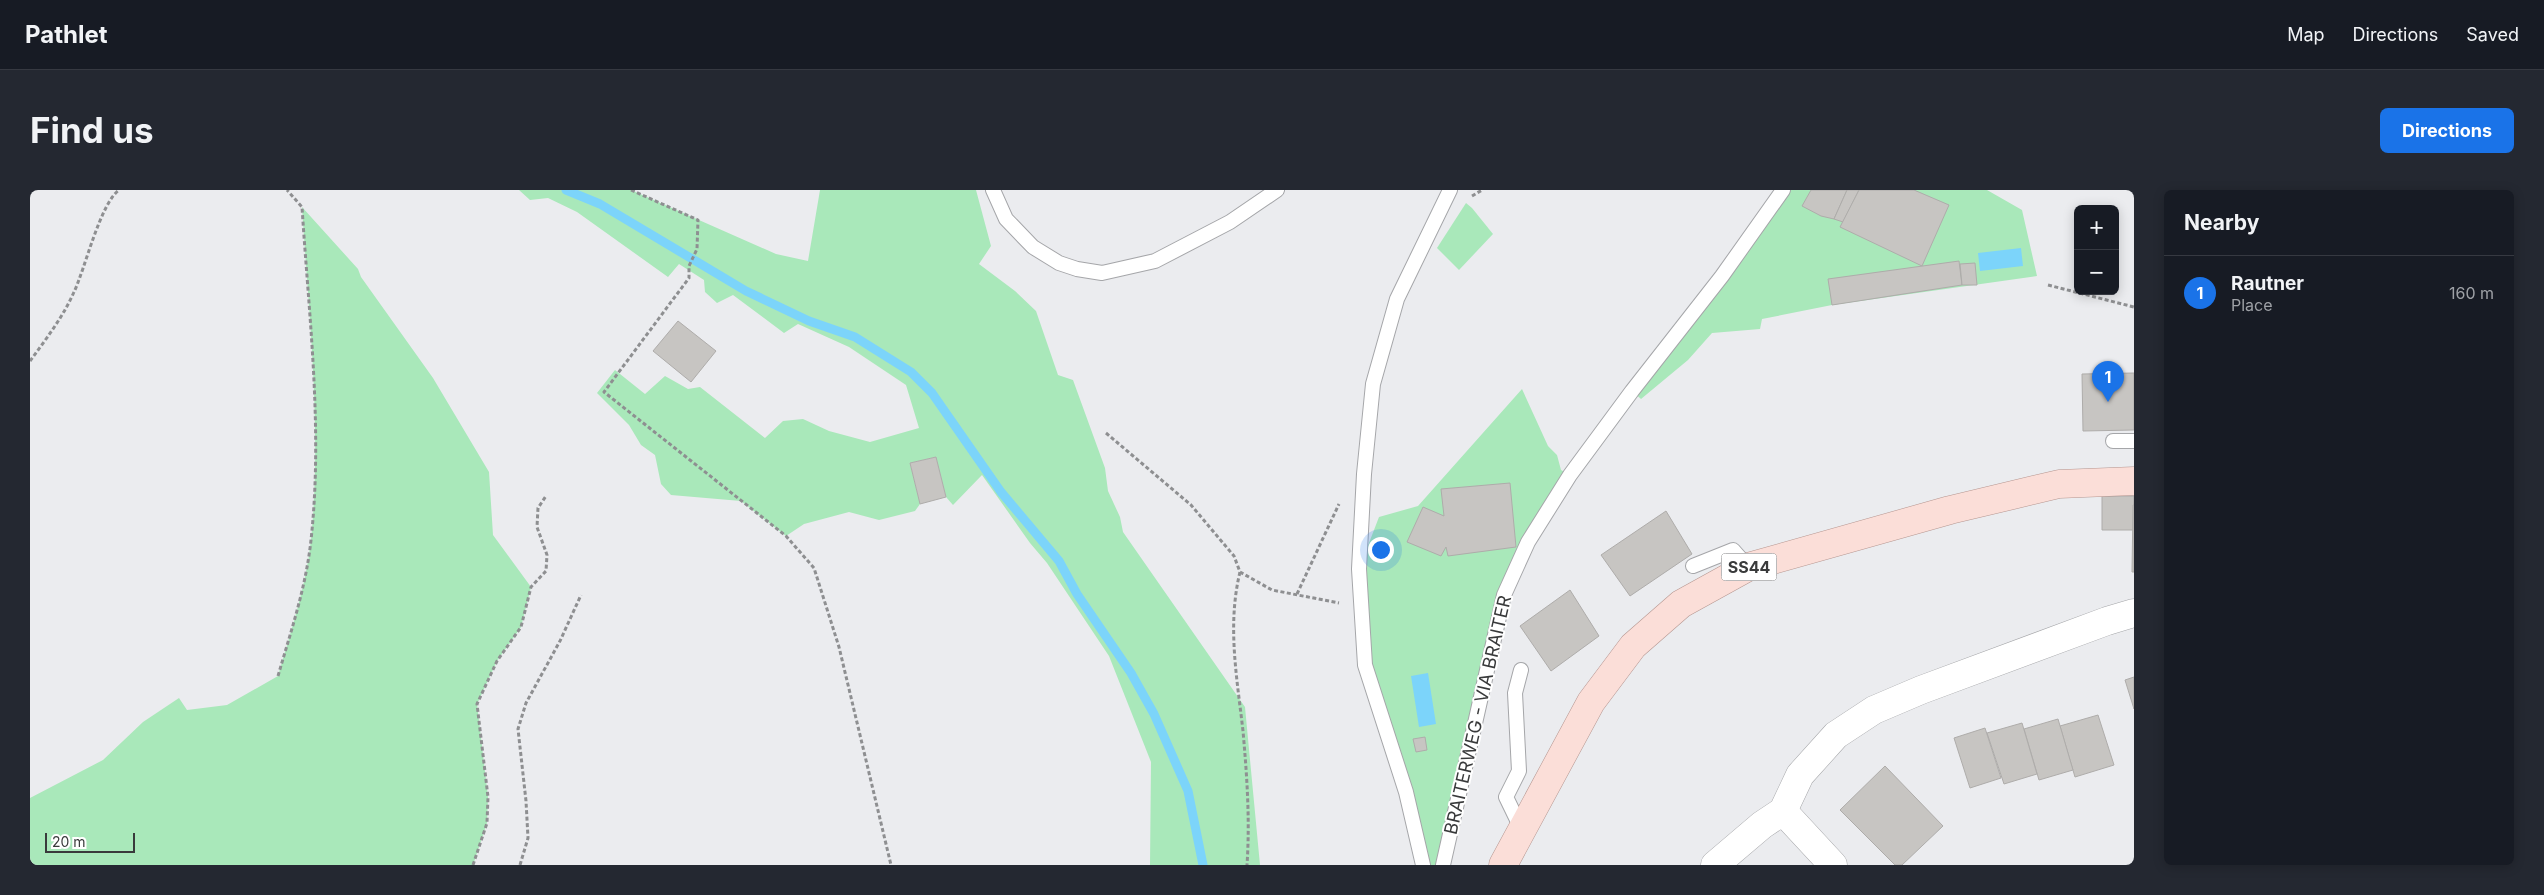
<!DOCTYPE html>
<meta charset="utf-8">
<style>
body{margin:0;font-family:Inter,sans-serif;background:#242831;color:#f1f3f6}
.controls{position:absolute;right:15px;top:15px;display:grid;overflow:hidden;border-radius:8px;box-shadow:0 2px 12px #0003}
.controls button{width:45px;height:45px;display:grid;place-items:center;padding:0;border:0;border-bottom:1px solid #363941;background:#171b24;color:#f1f3f6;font:25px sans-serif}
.scale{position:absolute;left:15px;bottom:12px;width:90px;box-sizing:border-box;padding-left:5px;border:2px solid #393a3b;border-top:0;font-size:14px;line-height:18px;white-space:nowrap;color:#393a3b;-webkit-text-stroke:4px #fff;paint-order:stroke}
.you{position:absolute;left:1350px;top:359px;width:18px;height:18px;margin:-12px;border:4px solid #fff;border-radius:50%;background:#1a73e8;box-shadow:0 0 0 8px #1a73e833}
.badge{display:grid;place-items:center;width:32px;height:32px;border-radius:50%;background:#1a73e8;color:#fff;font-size:16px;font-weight:700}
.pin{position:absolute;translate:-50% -41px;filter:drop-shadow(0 1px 2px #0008)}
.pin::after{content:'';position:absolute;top:26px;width:18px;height:15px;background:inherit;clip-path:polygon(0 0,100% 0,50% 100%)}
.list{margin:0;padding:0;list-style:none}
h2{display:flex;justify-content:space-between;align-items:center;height:65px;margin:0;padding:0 20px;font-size:21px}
h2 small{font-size:16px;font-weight:400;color:#9ea1a6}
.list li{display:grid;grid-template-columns:32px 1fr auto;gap:15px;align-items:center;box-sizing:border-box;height:75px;padding:0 20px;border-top:1px solid #363941}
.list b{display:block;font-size:19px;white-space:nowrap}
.list p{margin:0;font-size:16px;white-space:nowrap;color:#9ea1a6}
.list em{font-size:16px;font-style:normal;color:#9ea1a6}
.map{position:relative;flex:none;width:2104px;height:675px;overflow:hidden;border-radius:8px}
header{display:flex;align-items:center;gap:30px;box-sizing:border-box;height:70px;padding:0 25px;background:#171b24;border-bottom:1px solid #363941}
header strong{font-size:24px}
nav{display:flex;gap:28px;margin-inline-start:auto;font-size:18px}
.intro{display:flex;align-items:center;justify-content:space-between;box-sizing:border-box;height:120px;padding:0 30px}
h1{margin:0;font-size:35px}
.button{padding:12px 22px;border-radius:8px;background:#1a73e8;color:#fff;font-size:18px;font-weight:700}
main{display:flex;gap:30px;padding:0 30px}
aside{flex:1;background:#171b24;border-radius:8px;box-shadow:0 2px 12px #0003}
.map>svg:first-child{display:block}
</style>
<header>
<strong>Pathlet</strong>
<nav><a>Map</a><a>Directions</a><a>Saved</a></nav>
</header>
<div class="intro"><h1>Find us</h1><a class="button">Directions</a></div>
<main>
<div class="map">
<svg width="2104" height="675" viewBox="0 0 2104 675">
<rect width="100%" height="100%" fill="#ebecef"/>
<g fill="#a9e8ba">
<path d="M489,0H601L746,64L778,71L790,0H946L961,56L949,74L985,101L1006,121L1028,185L1043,190L1075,278L1078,301L1090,327L1093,342L1215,517L1230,675H1120L1121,572L1079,466L1017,373L1000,353L952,285L923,315L916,307L906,267L880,273L890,314L885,321L849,330L819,322L774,334L756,346L711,311L641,305L631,294L625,265L611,255L599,235L567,203L585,180L615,204L635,186L658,199L670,197L735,248L753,231L773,229L799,241L840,252L889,238L876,195L819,157L768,134L754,143L703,105L687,113L675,102L674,90L649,74L638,87L547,22L518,8L500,10Z"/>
<path d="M1753,0H1957L1992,20L2007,86L1802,115L1732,129L1730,139L1682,143L1658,170L1611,209L1602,201Z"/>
<path d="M1436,13L1442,18L1463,44L1429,80L1407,58Z"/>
<path d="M272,17L328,79L331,87L403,188L459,282L463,345L501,397L491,437L467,471L447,514L458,607L457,633L443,675H0V608L73,570L113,532L149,508L157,520L197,515L248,486C261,441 276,396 281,350C292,240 279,127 272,17Z"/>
<path d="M1492,199L1518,256L1527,265L1531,280L1540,285L1474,405L1413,675H1393L1335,475L1329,379L1349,327L1388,316Z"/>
</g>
<g fill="#7cd4fa">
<path d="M1991,58L1993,76L1950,81L1948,63Z"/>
<path d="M1398,483L1406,534L1389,537L1381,486Z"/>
</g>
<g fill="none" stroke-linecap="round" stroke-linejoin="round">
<path stroke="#7cd4fa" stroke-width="9" d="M536,0L570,14L716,101L779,131L825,147L881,182L902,203L971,302L1029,371L1047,404L1101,483L1124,524L1158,601L1173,675"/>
</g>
<g fill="#c7c5c2" stroke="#aeacaa">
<path d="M1781,0H1817L1804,29L1791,26L1772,16Z"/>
<path d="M1817,0H1829L1813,32L1804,29Z"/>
<path d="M1829,0H1884L1919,15L1892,76L1810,37Z"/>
<path d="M1929,71L1932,95L1802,115L1798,89Z"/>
<path d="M1945,73L1947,95H1932L1930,74Z"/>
<path d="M648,131L686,161L661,192L623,161Z"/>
<path d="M2104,183V240L2053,241L2052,184Z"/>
<path d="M906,267L916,307L890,314L880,273Z"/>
<path d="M1480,293L1486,357L1418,366L1416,357L1411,366L1377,352L1393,317L1414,326L1411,299Z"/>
<path d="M2072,306H2104L2103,340H2072Z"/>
<path d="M2103,315H2104V382H2102Z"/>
<path d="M1636,321L1662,364L1600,406L1571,365Z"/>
<path d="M1540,400L1569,446L1521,481L1490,436Z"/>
<path d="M2104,487V519L2095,490Z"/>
<path d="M2068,525L2084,575L2045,587L2030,536Z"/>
<path d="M2028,529L2043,580L2009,590L1994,539Z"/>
<path d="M1992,533L2007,584L1974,594L1957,543Z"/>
<path d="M1955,538L1971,588L1940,598L1924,548Z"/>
<path d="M1395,547L1397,560L1386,562L1383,549Z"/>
<path d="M1855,576L1913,636L1872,675H1865L1810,620Z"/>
</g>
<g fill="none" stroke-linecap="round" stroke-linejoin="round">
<g stroke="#a5a6a9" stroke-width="16">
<g id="service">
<path d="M963,0L976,29L1003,57L1029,73L1047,79L1072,83L1125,71L1200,32L1247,0"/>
<path d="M2083,251H2104"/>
<path d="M1663,376L1703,360L1718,377"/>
<path d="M1491,480L1485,503L1489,581L1476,607L1492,640"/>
<path d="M1393,675L1376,602L1335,475L1329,379L1334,284L1343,194L1367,109L1420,0"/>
<path d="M1413,675L1474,405L1498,352L1540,285L1602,201L1692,86L1753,0"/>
</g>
</g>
<g stroke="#a5a6a9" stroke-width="29">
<g id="minor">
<path d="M1753,621L1803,675"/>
<path d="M1685,675L1732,635L1753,621L1770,585L1806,545L1844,520L1891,500L2077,431L2104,423"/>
</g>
</g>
<g stroke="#b59690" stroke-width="29">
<path id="primary" d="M1473,675L1561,512L1603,456L1651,414L1718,377L1920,320L2029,294L2104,291"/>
</g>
<g stroke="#8e8f91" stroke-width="3" stroke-dasharray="4 2.5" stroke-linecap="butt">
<path d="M601,0L668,30L667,59L659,76V88L574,202L756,346L784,378L809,457L861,675"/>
<path d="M1442,6L1452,0"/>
<path d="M2018,95L2104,117"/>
<path d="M0,171C16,149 33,127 44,102C55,79 70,14 89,0"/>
<path d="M1076,243L1161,315L1204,366L1210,382L1242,400L1309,413"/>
<path d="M1210,382C1197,435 1207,488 1213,541C1217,586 1220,630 1217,675"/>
<path d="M1267,404L1309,314"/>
<path d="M248,486C261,441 276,397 281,350C293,240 279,127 272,17L257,0"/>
<path d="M443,675L457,633L458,607L447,514L467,471L491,437L501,397L516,381L517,365L507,337L508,318L516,306"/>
<path d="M490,675L498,648L496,611L488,539L496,513L530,451L551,405"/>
</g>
<use href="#service" stroke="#fff" stroke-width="14"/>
<use href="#minor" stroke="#fff" stroke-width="28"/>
<use href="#primary" stroke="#fbded8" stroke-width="28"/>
</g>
<g text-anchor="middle" stroke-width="4" stroke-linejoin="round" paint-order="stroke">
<rect fill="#fff" stroke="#747576" stroke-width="1" x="1691.5" y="363.5" width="55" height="27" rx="4"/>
<g font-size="16" font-weight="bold" fill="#393a3b">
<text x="1719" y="383">SS44</text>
</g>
<g font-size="18" fill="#393a3b" stroke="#fff">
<text transform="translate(1448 525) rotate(-77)" y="6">BRAITERWEG - VIA BRAITER</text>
</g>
</g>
</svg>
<div class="controls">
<button>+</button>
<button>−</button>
</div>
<div class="scale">20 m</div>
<div class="you"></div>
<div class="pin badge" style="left:2078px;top:212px">1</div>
</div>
<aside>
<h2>Nearby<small></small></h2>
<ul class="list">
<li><span class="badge">1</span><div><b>Rautner</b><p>Place</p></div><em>160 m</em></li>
</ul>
</aside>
</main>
